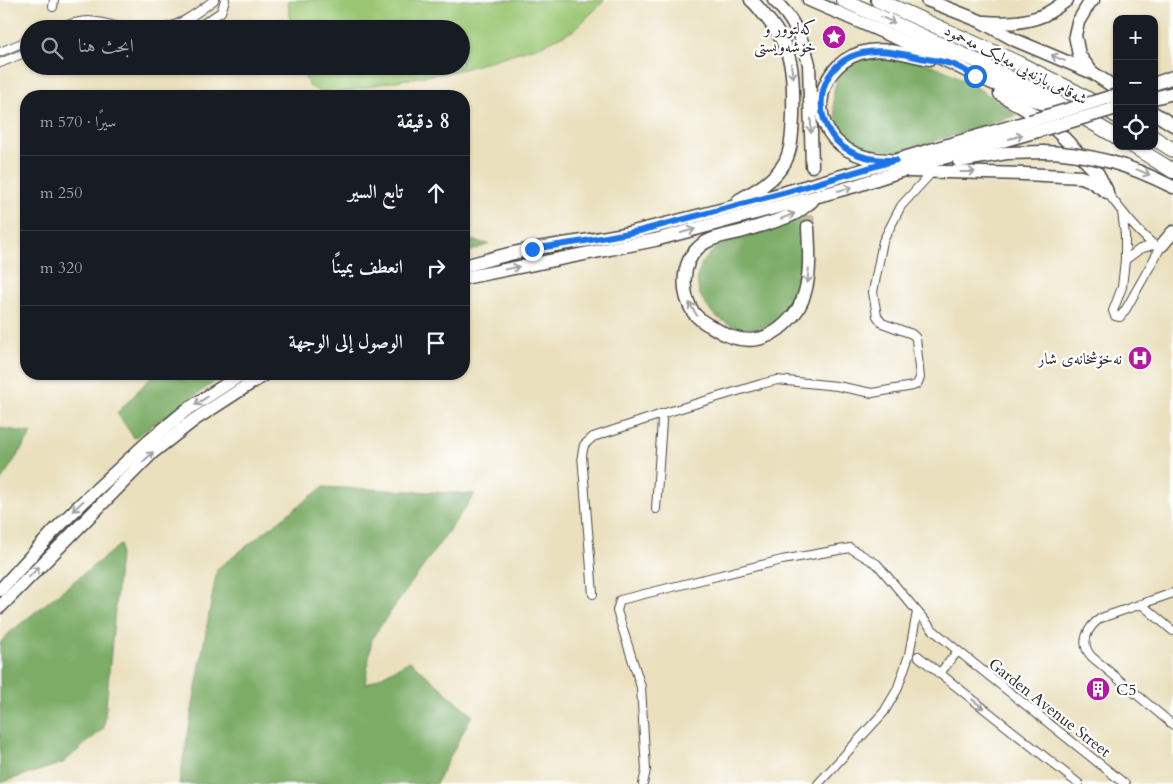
<!DOCTYPE html>
<html lang="ar">
<meta charset="utf-8">
<style>
body{margin:0;font-family:Cardo,Amiri,serif;background:#242831;color:#f1f3f6;direction:rtl}
.controls{position:absolute;right:15px;top:15px;display:grid;overflow:hidden;border-radius:10px;box-shadow:0 1px 4px #0004}
.controls button{width:45px;height:45px;display:grid;place-items:center;padding:0;border:0;border-bottom:1px solid #363941;background:#171b24;color:#f1f3f6;font:25px sans-serif}
.stop{position:absolute;width:15px;height:15px;margin:-11px;border:4px solid #1a73e8;border-radius:50%;background:#fff}
.stop.end{background:#1a73e8;border-color:#fff;box-shadow:0 1px 5px #0008}
.list{margin:0;padding:0;list-style:none}
h2{display:flex;justify-content:space-between;align-items:center;height:65px;margin:0;padding:0 20px;font-size:21px}
h2 small{font-size:16px;font-weight:400;color:#9ea1a6}
.list li{display:grid;grid-template-columns:32px 1fr auto;gap:15px;align-items:center;box-sizing:border-box;height:75px;padding:0 20px;border-top:1px solid #363941}
.list b{display:block;font-size:19px;white-space:nowrap}
.list em{font-size:16px;font-style:normal;color:#9ea1a6}
.icon{flex:none;width:28px;height:28px;fill:none;stroke:currentColor;stroke-width:2;stroke-linecap:round;stroke-linejoin:round}
.map{position:relative;flex:none;width:1173px;height:784px;overflow:hidden;direction:ltr}
.search{position:absolute;background:#171b24;box-shadow:0 1px 4px #0004;left:20px;top:20px;width:450px;height:55px;display:flex;align-items:center;gap:12px;box-sizing:border-box;padding:0 18px;border-radius:28px;color:#9ea1a6;font-size:19px}
.panel{position:absolute;background:#171b24;box-shadow:0 1px 4px #0004;left:20px;top:90px;width:450px;height:290px;border-radius:20px;direction:rtl}
.map>svg:first-child{display:block}
</style>
<div class="map">
<svg width="1173" height="784" viewBox="0 0 1173 784">
<rect width="100%" height="100%" fill="#fff"/>
<filter id="ink" filterUnits="userSpaceOnUse"><feTurbulence type="fractalNoise" baseFrequency=".02" numOctaves="2"/><feDisplacementMap in="SourceGraphic" scale="10" xChannelSelector="R" yChannelSelector="G"/><feConvolveMatrix kernelMatrix="1 2 1 2 8 2 1 2 1" color-interpolation-filters="sRGB"/></filter>
<filter id="wash" filterUnits="userSpaceOnUse"><feTurbulence type="fractalNoise" baseFrequency=".0096" numOctaves="4" result="noise"/><feDisplacementMap in="SourceGraphic" scale="20" xChannelSelector="R" yChannelSelector="G"/><feGaussianBlur stdDeviation="1.12" result="paint"/><feColorMatrix in="noise" values="0 0 0 0 0 0 0 0 0 0 0 0 0 0 0 0 0 1.4 0 .05"/><feComposite in="paint" operator="in"/></filter>
<g filter="url(#wash)">
<rect width="100%" height="100%" fill="#eae0be"/>
<path fill="#9bc774" stroke="#637950" d="M288,0H605L574,30L545,44L464,69L385,83L339,93L321,92L309,86L300,66H461V29H291Z"/>
<g fill="#7cac66" stroke="#546c48">
<path d="M882,56C896,58 911,59 925,63C958,73 989,95 1017,115C992,123 966,131 941,139C929,143 909,150 897,151C892,152 887,150 882,150C873,149 865,148 856,143C835,131 827,98 839,76C848,61 867,57 882,56Z"/>
<path d="M802,218V283L797,301L788,312L773,324L761,328H742L727,323L714,315L705,304L699,293L697,277L702,263L714,249L731,241Z"/>
<path d="M464,239L489,244L464,254Z"/>
<path d="M154,374H226L134,438L117,413Z"/>
<path d="M0,428L32,433L0,482Z"/>
<path d="M323,487L475,494L372,638L365,685L410,661L472,715L436,784H179L217,569Z"/>
<path d="M121,544L104,728L63,763L0,783V643L9,633Z"/>
</g>
</g>
<g filter="url(#ink)">
<g fill="none" stroke-linecap="round" stroke-linejoin="round">
<path stroke="#c4bca1" stroke-width="12" stroke-dasharray="12 6" stroke-linecap="butt" d="M808,227L812,166"/>
<g stroke="#484641" stroke-width="10">
<g id="minor">
<path d="M53,7L54,0"/>
<path d="M56,29C86,17 96,20 126,29"/>
<path d="M160,29C181,26 198,12 214,0"/>
<path d="M195,29L221,12L225,0"/>
<path d="M0,52L29,40"/>
<path d="M0,63L29,51"/>
<path d="M1107,192C1123,213 1138,233 1159,249"/>
<path d="M1122,212L1125,235V260L1122,287L1113,311L1115,316L1120,317L1126,309L1162,245"/>
<path d="M1125,260L1140,249L1153,245"/>
<path d="M656,509L662,421L661,414"/>
<path d="M1173,593L1101,618C1087,627 1079,644 1092,657L1173,725"/>
<path d="M593,594L582,455L584,445L593,437L668,412L761,384L777,380L837,386L872,393L913,386L917,384L920,378L916,338L912,334L882,323L877,316L873,292L883,241L901,206L932,172"/>
<path d="M1141,604L1173,631"/>
<path d="M918,656L1079,784"/>
<path d="M939,674L958,651"/>
<path d="M643,784L646,770L641,687L617,611L620,600L782,560L850,548L877,564L932,629L958,651L1125,784"/>
<path d="M818,784L884,712L897,690L909,655L917,612"/>
</g>
</g>
<g stroke="#484641" stroke-width="15">
<g id="primary">
<path d="M774,0C793,18 803,39 809,64L812,166"/>
<path d="M809,0C857,21 906,41 953,64C990,83 1025,99 1066,111"/>
<path d="M927,0L980,21L1015,40L1093,73L1117,89"/>
<path d="M985,22C1006,24 1025,23 1044,15C1052,11 1060,5 1067,0"/>
<path d="M1091,71L1079,55L1075,35L1078,22L1090,2L1093,0"/>
<path d="M1154,84L1173,77"/>
<path d="M1000,94L1048,123L1062,136L1098,174L1106,189"/>
<path d="M1154,98L1173,93"/>
<path d="M1154,113L1173,125"/>
<path d="M889,160C876,160 860,157 848,150C803,124 818,59 869,51C888,48 910,55 929,59"/>
<path d="M959,161L1007,153L1043,152"/>
<path d="M1111,162C1133,168 1153,177 1173,187"/>
<path d="M909,171L1025,174L1081,177L1089,180L1107,192"/>
<path d="M739,200C757,190 774,181 785,162C792,148 792,132 793,117C794,76 794,49 766,17C761,11 757,5 751,0"/>
<path d="M808,227C809,249 811,271 805,292C802,304 795,315 786,323C764,345 738,344 714,328C706,324 698,319 693,312C681,293 681,264 698,248C710,236 731,235 747,230C762,225 779,221 794,214C800,211 806,205 812,201"/>
<path d="M1162,245L1173,232"/>
<path d="M464,266C487,260 510,253 533,249C569,242 606,239 641,230C772,199 901,158 1030,121"/>
<path d="M464,278L655,240L855,186L922,164L1034,132"/>
<path d="M0,590L54,531L81,504L149,441L185,411L242,374"/>
<path d="M0,607L153,452L194,420L265,374"/>
</g>
</g>
<g stroke="#484641" stroke-width="16">
<g id="trunk">
<path d="M843,0L977,61L1015,81L1046,96L1117,137"/>
<path d="M878,0L1018,63L1076,92L1117,116"/>
<path d="M1154,138L1173,150"/>
<path d="M1133,146L1173,171"/>
</g>
</g>
<use href="#minor" stroke="#fff" stroke-width="8"/>
<use href="#primary" stroke="#fff" stroke-width="12"/>
<use href="#trunk" stroke="#fff" stroke-width="14"/>
<g stroke="#484641" stroke-width="15" stroke-linecap="butt">
<g id="primary-bridge">
<path d="M1030,121L1117,95"/>
<path d="M1034,132L1117,108"/>
<path d="M1043,152C1066,152 1088,156 1111,162"/>
</g>
</g>
<use href="#primary-bridge" stroke="#fff" stroke-width="12"/>
</g>
<defs><path id="oneway-shaft" d="M-6 0H5M1.5-3L5.5 0L1.5 3" fill="none" stroke-width="1.6" stroke-linecap="round" stroke-linejoin="round" transform="scale(1.25)"/></defs>
<g stroke="#a0a0a0">
<use href="#oneway-shaft" transform="translate(888 20) rotate(25)"/>
<use href="#oneway-shaft" transform="translate(1058 58) rotate(-157)"/>
<use href="#oneway-shaft" transform="translate(792 71) rotate(82)"/>
<use href="#oneway-shaft" transform="translate(811 126) rotate(89)"/>
<use href="#oneway-shaft" transform="translate(1016 137) rotate(-16)"/>
<use href="#oneway-shaft" transform="translate(968 172)"/>
<use href="#oneway-shaft" transform="translate(1143 172) rotate(23)"/>
<use href="#oneway-shaft" transform="translate(845 189) rotate(-15)"/>
<use href="#oneway-shaft" transform="translate(788 216) rotate(-22)"/>
<use href="#oneway-shaft" transform="translate(688 231) rotate(-15)"/>
<use href="#oneway-shaft" transform="translate(512 268) rotate(-11)"/>
<use href="#oneway-shaft" transform="translate(808 276) rotate(96)"/>
<use href="#oneway-shaft" transform="translate(693 309) rotate(-121)"/>
<use href="#oneway-shaft" transform="translate(201 401) rotate(146)"/>
<use href="#oneway-shaft" transform="translate(148 457) rotate(-44)"/>
<use href="#oneway-shaft" transform="translate(78 506) rotate(136)"/>
<use href="#oneway-shaft" transform="translate(34 572) rotate(-46)"/>
<use href="#oneway-shaft" transform="translate(978 704) rotate(38)"/>
</g>
</g>
<g fill="none" stroke-linecap="round" stroke-linejoin="round" filter="url(#ink)">
<path stroke="#1a73e8" stroke-width="6" d="M532,249L585,241L639,231L787,192L896,160C880,160 863,159 848,150C813,130 812,75 850,57C873,46 898,53 921,58C931,60 942,61 951,64C959,66 967,72 975,76"/>
</g>
<defs>
<g id="sight-disc" transform="scale(1.25)"><circle r="9.5" fill="#b5179e" stroke="#fff"/><path d="M0-6L1.8-2.2L6-1.7L2.9 1.2L3.7 5.4L0 3.3L-3.7 5.4L-2.9 1.2L-6-1.7L-1.8-2.2Z" fill="#fff"/></g>
<g id="hospital-disc" transform="scale(1.25)"><circle r="9.5" fill="#b5179e" stroke="#fff"/><path d="M-5-5h3v3.5h4V-5h3V5h-3V1.5h-4V5h-3Z" fill="#fff"/></g>
<g id="building-disc" transform="scale(1.25)"><circle r="9.5" fill="#b5179e" stroke="#fff"/><path d="M-4-6H4V6H1V3H-1V6H-4ZM-2.5-4.3h1.7v1.8h-1.7ZM.8-4.3h1.7v1.8H.8ZM-2.5-1h1.7V.8h-1.7ZM.8-1h1.7V.8H.8Z" fill="#fff"/></g>
</defs>
<g fill-rule="evenodd">
<use href="#sight-disc" x="834" y="37"/>
<use href="#hospital-disc" x="1140" y="358"/>
<use href="#building-disc" x="1098" y="689"/>
</g>
<g text-anchor="middle" stroke-width="4.5" stroke-linejoin="round" paint-order="stroke">
<g font-size="16" fill="#2b2b2b" stroke="#fff" text-anchor="end">
<text x="816" y="34">کەلتوور و<tspan x="816" dy="18">خۆشەویستی</tspan></text>
<text x="1122" y="364">نەخۆشخانەی شار</text>
<text x="1116" y="695" text-anchor="start">C5</text>
</g>
<g font-size="16" fill="#2b2b2b" stroke="#fff">
<text transform="translate(1016 64) rotate(27)" y="6">شەقامی بازنەیی مەلیک مەحمود</text>
<text transform="translate(1050 707) rotate(38)" y="6">Garden Avenue Street</text>
</g>
</g>
</svg>
<div class="controls">
<button>+</button>
<button>−</button>
<button><svg class="icon" aria-label="locate" viewBox="0 0 24 24"><circle cx="12" cy="12" r="6"/><path d="M12 2v4M12 18v4M2 12h4M18 12h4"/></svg></button>
</div>
<div class="stop" style="left:975px;top:76px"></div>
<div class="stop end" style="left:532px;top:249px"></div>
<div class="search"><svg class="icon" aria-label="search" viewBox="0 0 24 24"><circle cx="10" cy="10" r="6"/><path d="M15 15l6 6"/></svg>ابحث هنا</div>
<section class="panel">
<h2>8 دقيقة<small>سيرًا · 570 m</small></h2>
<ul class="list">
<li><svg class="icon" aria-label="ahead" viewBox="0 0 24 24"><path d="M12 20V5M6 11l6-6 6 6"/></svg><div><b>تابع السير</b></div><em>250 m</em></li>
<li><svg class="icon" aria-label="right" viewBox="0 0 24 24"><path d="M7 20v-9h11M14 6l5 5-5 5"/></svg><div><b>انعطف يمينًا</b></div><em>320 m</em></li>
<li><svg class="icon" aria-label="arrive" viewBox="0 0 24 24"><path d="M6 21V4h12l-3 4 3 4H6"/></svg><div><b>الوصول إلى الوجهة</b></div></li>
</ul>
</section>
</div>
